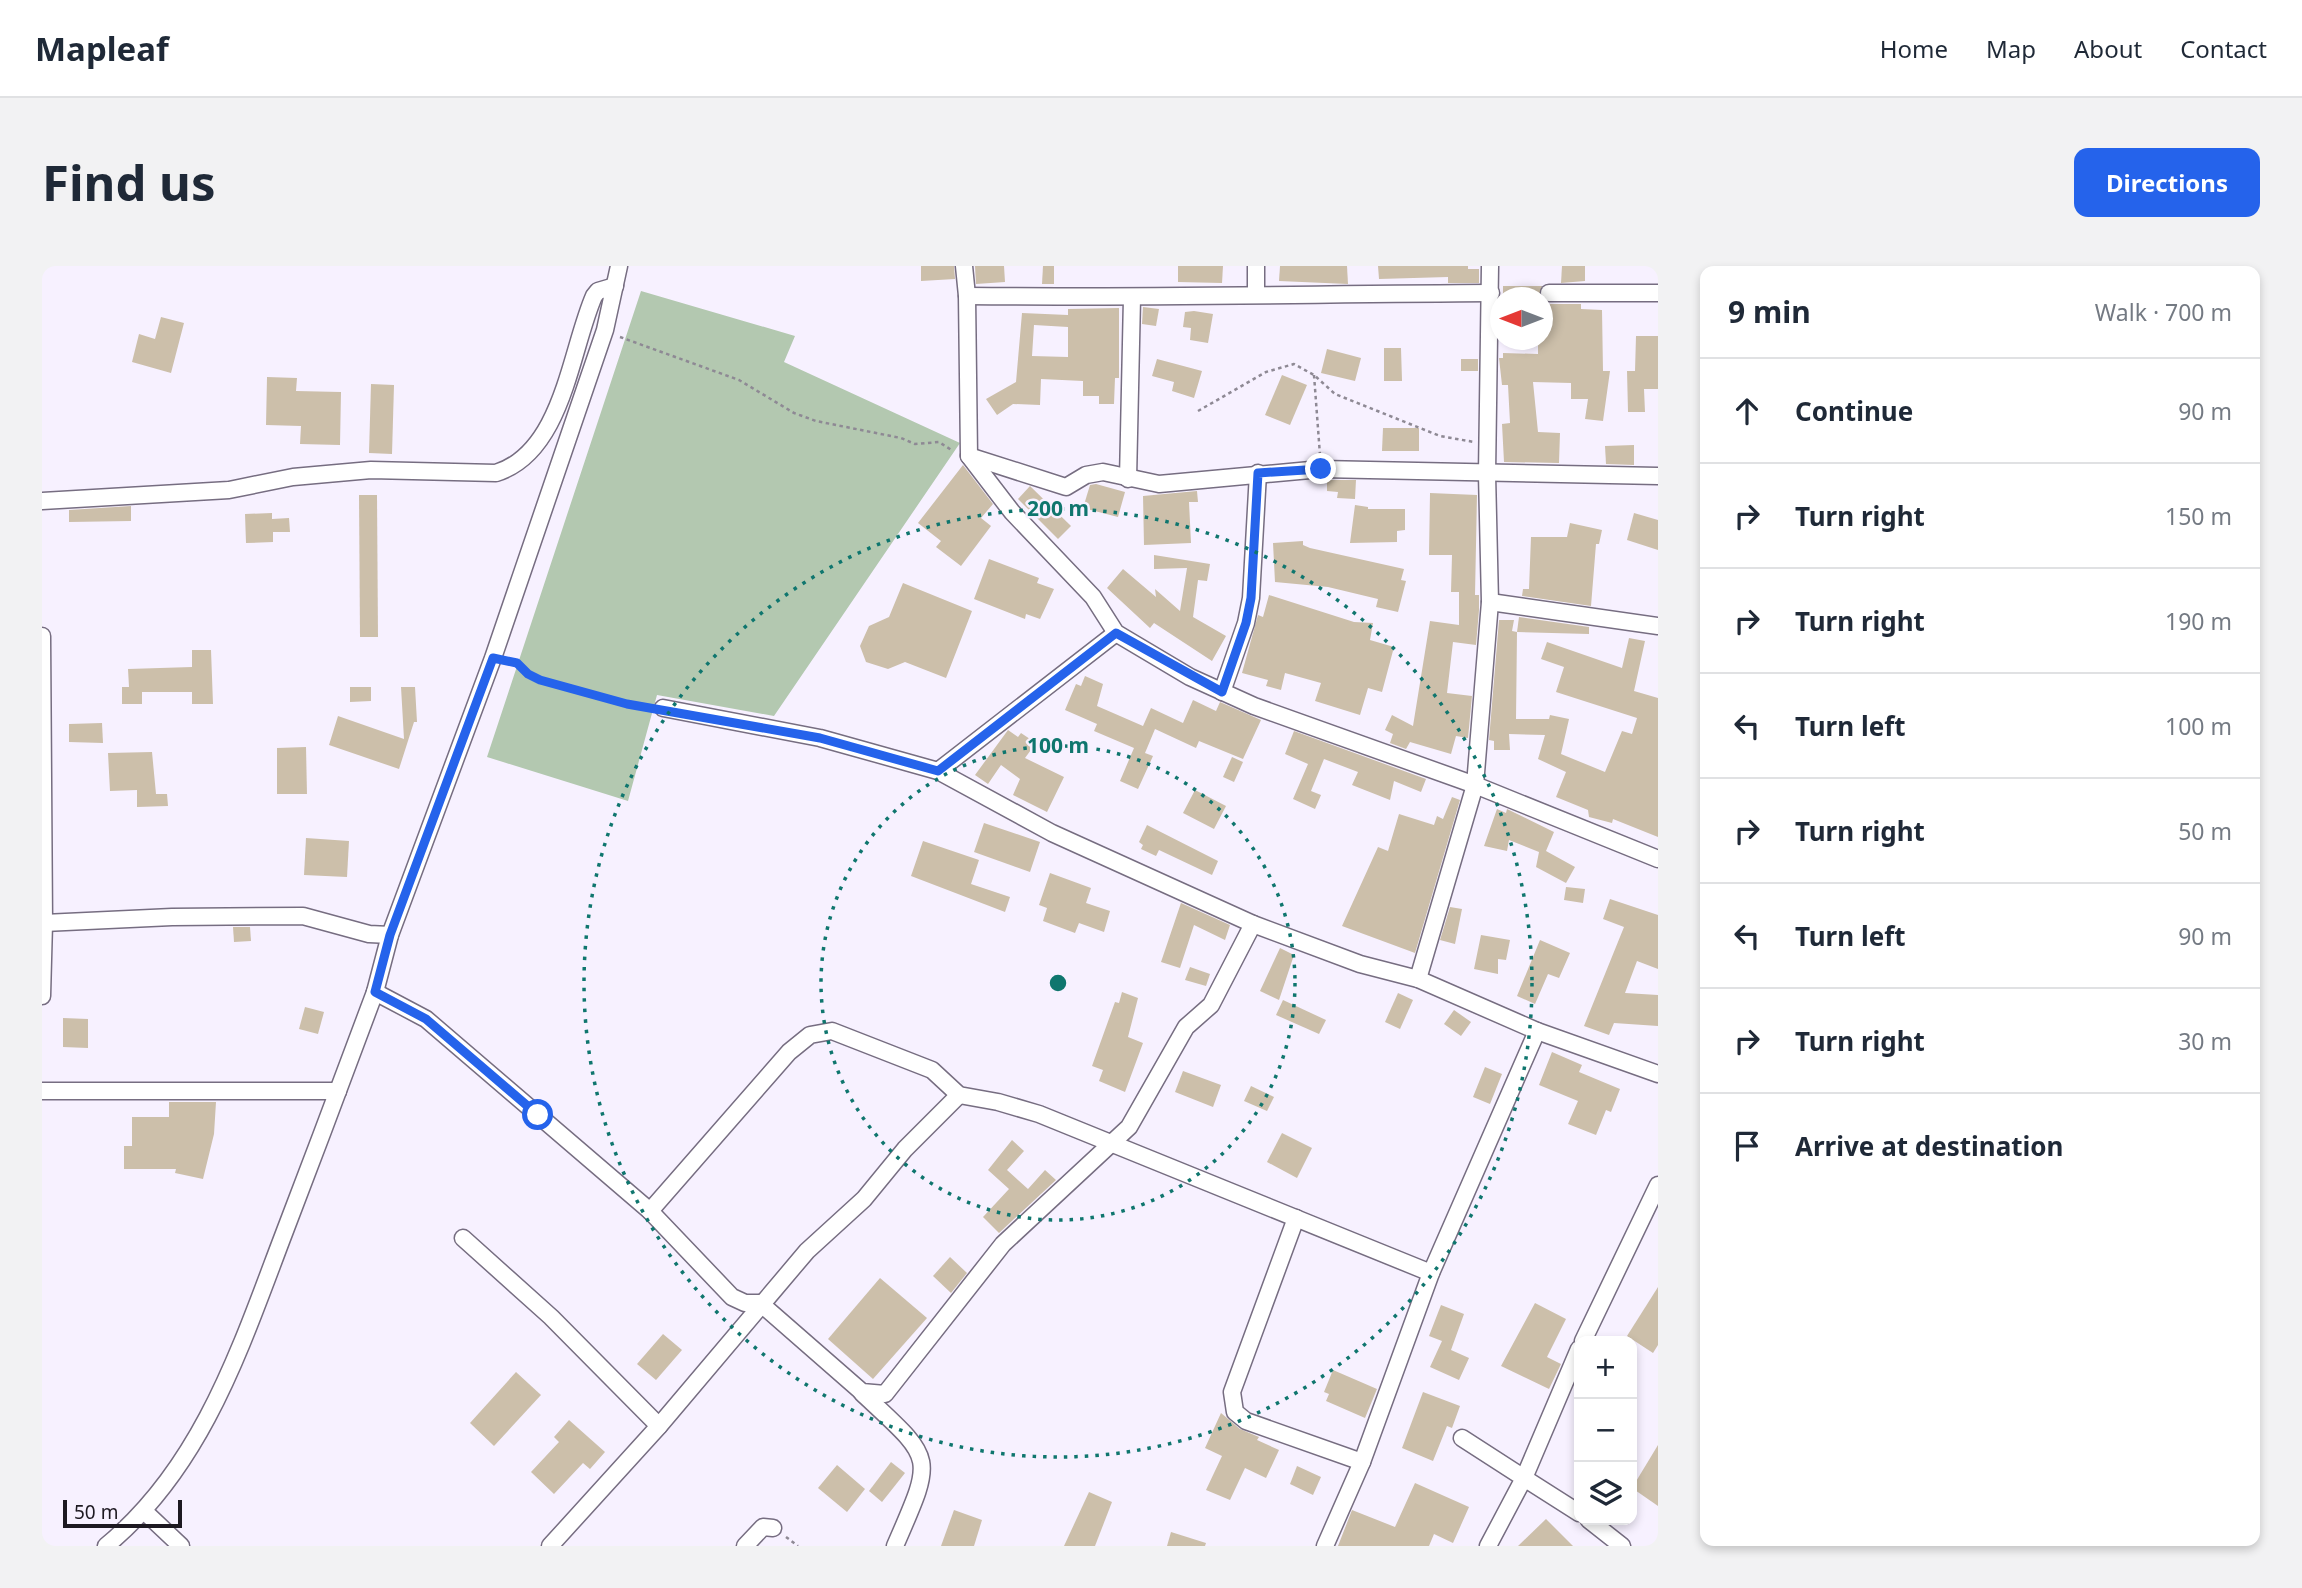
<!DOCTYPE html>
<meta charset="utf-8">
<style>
body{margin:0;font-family:"Noto Sans",sans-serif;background:#f2f2f3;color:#1f2937}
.controls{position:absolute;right:21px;bottom:21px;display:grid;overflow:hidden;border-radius:14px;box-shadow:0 4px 10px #0003}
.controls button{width:63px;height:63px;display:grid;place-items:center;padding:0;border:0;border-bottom:2px solid #e0e1e3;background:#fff;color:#1f2937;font:35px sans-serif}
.compass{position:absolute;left:1448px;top:21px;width:63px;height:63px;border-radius:50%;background:#fff;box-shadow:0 4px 10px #0003;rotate:270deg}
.scale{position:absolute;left:21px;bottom:18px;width:119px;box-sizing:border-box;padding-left:7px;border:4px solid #1d1921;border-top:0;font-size:19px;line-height:24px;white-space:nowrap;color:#1d1921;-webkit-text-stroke:5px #f7f1ff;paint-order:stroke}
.stop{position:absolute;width:21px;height:21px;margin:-16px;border:5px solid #2563eb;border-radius:50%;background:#fff}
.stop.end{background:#2563eb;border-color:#fff;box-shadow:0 2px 7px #0008}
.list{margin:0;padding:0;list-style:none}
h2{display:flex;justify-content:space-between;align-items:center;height:91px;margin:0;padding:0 28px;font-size:30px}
h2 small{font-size:23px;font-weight:400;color:#747a83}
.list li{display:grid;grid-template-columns:46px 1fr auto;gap:21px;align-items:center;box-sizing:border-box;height:105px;padding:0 28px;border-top:2px solid #e0e1e3}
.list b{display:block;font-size:26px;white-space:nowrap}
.list em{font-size:23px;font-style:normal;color:#747a83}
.icon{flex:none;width:38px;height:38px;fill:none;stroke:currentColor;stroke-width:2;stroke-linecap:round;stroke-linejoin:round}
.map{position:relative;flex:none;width:1616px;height:1280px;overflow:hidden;border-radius:14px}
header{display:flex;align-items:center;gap:42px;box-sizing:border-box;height:98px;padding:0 35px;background:#fff;border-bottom:2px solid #e0e1e3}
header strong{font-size:33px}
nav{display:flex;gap:38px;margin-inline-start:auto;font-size:24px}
.intro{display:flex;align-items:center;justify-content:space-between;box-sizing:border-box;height:168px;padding:0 42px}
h1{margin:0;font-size:49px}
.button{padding:18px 32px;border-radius:14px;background:#2563eb;color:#fff;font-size:24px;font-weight:700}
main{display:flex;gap:42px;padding:0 42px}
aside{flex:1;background:#fff;border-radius:14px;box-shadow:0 4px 10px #0003}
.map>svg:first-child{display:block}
</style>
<header>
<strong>Mapleaf</strong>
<nav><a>Home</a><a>Map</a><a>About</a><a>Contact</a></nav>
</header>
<div class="intro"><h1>Find us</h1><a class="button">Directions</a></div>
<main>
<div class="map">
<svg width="1616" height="1280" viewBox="0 0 1616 1280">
<rect width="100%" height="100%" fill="#f7f1ff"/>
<path fill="#b3c8b0" d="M599,25L753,70L742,96L918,177L732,450L615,429L586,535L445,491Z"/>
<g fill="#ccbfaa" fill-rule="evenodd">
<path d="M879,0H912L913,13L879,15Z"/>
<path d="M933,0H962L963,16L934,18Z"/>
<path d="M1001,0H1012V18H1000Z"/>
<path d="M1136,0H1181L1180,17L1136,16Z"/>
<path d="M1238,0H1305L1306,18L1237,15Z"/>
<path d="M1336,0H1426V3H1437V17H1406V11L1337,13Z"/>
<path d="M1520,0H1543V15L1519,17Z"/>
<path d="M1461,20H1500L1498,32H1461Z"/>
<path d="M1508,38H1539V43L1560,44L1561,105H1568L1561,155L1543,153L1546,133H1529V117L1491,116L1496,166L1518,167L1517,197L1462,196L1460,158L1468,157L1466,119H1460L1457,92H1461V87L1496,88V74H1501V67H1507Z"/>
<path d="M1101,41L1117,43L1114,60L1100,58Z"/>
<path d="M1077,42V112H1073L1072,138H1057V130H1041V115L999,113L998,139L971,138L955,149L944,133L974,116L980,47L1026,49V43ZM992,59L1026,61V91L990,90Z"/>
<path d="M1152,45L1171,48L1166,77L1148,74L1149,62L1141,61L1143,46Z"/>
<path d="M119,51L142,57L129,107L90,96L97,68L113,73Z"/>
<path d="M1594,70H1616V123H1602L1603,146H1586L1585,105H1593Z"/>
<path d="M1342,82H1359L1360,115H1342Z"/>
<path d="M1285,83L1319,92L1313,115L1279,107Z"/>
<path d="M1115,93L1160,105L1152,132L1130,125L1132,116L1110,110Z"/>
<rect x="1419" y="93" width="17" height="12"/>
<path d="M1240,109L1265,119L1248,159L1223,149Z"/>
<path d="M225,111L255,112L254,125L299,126L298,179L258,178L259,160L224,159Z"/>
<path d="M329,118L352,119L350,188L327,187Z"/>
<path d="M1341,162H1377V185H1340Z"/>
<path d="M1592,179V199L1564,198L1563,180Z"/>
<path d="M921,199L951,238L939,252L949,260L919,300L894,281L899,275L876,257Z"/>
<path d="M1285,214H1314L1313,233L1295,232L1296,226L1285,225Z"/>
<path d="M1054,218L1083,226L1076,251L1041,242L1048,219Z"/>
<path d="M988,220L1029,260L1016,273L976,233Z"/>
<path d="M1155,225L1156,236H1147L1149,277L1102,279L1101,230Z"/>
<path d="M1388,227L1435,229L1433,329H1437V344L1434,379L1411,376L1405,427L1430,430L1426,472L1414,470L1409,488L1368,476L1364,483L1348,477L1351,468L1343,464L1350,449L1371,460L1388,355L1417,359V326H1409L1410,289H1387Z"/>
<path d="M317,229H335L336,371H318Z"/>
<path d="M1313,239L1326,241V243H1363V264L1355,265V276L1308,277Z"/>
<path d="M89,240V255L27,256V244Z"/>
<path d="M230,247V253L247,252L248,266H231V276L204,277L203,248Z"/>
<path d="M1592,247L1616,254V284L1585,274Z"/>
<path d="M1528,257L1560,264L1557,278H1554L1549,340L1480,330L1481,323H1487L1489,271H1525Z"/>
<path d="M1261,275V279L1268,282L1362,303L1359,314L1364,315L1356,346L1334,341L1336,333L1286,321L1233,316L1231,277Z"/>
<path d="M1112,289L1168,298L1165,315L1156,314L1151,351L1184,370L1170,395L1112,357L1108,362L1065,322L1081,303L1114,331L1113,323L1138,345L1145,302L1112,303Z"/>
<path d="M947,293L997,312L995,317L1012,323L998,353L984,348L983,353L932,333Z"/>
<path d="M861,317L930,345L904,412L863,396L846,403L824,396L818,380L827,360L847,351Z"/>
<path d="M1227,329L1312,356L1331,357L1328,374L1352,381L1340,426L1326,422L1318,449L1273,435L1279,417L1243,407L1239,424L1224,420L1226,414L1200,407L1216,349L1221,351Z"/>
<path d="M1477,351L1547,361V368L1475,366Z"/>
<path d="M1457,354H1472L1470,365L1475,366L1474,453H1507L1508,449L1527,453L1519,488L1563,506L1580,465L1590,468L1595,452L1514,426L1522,401L1499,393L1505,376L1580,402L1587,372L1603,375L1592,425L1616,432V571L1571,553L1570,557L1547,551L1546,544L1514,531L1524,506L1496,493L1503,469L1467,468L1468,484H1452V475L1447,474Z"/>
<path d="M150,384H169L171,438H150V426H100V438H80V421H87L86,403L150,401Z"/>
<path d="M1043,410L1061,418L1055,440L1101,460L1109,442L1141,457L1151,434L1174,445L1178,436L1219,454L1201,493L1157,475L1154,482L1113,463L1103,487L1111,490L1096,523L1078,515L1092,482L1052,465L1055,458L1023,444L1034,418L1039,420Z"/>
<path d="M308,421H329V435L308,436Z"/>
<path d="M359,421H373L375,456H372L357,503L287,479L296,450L362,473Z"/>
<path d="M60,457L61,477L27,476V458Z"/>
<path d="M966,464L976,471L979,467L994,477L983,492L1022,511L1005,546L971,529L978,513L959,499L946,518L933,509Z"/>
<path d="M1252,465L1384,513L1379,526L1352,515L1348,534L1310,519L1316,506L1282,493L1269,525L1279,529L1273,543L1251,533L1266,498L1243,488Z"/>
<path d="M264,481L265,528H235V482Z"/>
<path d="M110,486L114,528H125L126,540L95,541V524L68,525L66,487Z"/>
<path d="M1190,491L1201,496L1192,516L1181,511Z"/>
<path d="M1153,524L1184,540L1172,563L1141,547Z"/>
<path d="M1410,531L1418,534L1373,687L1300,660L1336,581L1346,585L1357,548L1392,559L1395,550L1401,553Z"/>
<path d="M1455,543L1464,547L1465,543L1512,566L1504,585L1533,601L1524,617L1494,601L1497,586L1467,574L1465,585L1442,580Z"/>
<path d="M942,557L998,576L988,606L932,586Z"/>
<path d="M1105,559L1176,595L1170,609L1117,584L1114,590L1099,583L1101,579L1097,576Z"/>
<path d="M264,572L307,575L305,611L262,609Z"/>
<path d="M881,575L937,594L929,618L968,631L963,646L869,610Z"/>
<path d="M1008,607L1049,622L1044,637L1068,645L1062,666L1037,657L1033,667L1001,655L1005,642L997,639Z"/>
<path d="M1524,621L1543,623L1541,637L1522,634Z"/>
<path d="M1568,633L1616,649V703L1595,695L1583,727L1616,729V760L1572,757L1567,769L1542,760L1582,661L1561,653Z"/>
<path d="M1139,637L1188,659L1183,674L1152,659L1138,702L1119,696Z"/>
<path d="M1408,641L1420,643L1413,678L1398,674Z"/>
<path d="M191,661H208L209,675L192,676Z"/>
<path d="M1439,669L1468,674L1464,694L1456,693V708L1432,703Z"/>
<path d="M1498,674L1528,687L1517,712L1506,708L1493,738L1475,730Z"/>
<path d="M1238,682L1252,689L1237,734L1218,725Z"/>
<path d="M1148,701L1168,708L1164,720L1143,714Z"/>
<path d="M1080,726L1096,732L1086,771L1101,777L1083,826L1057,815L1061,804L1050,800L1073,736L1077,737Z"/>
<path d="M1356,727L1371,734L1358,763L1343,756Z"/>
<path d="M1241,734L1284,754L1277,768L1234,749Z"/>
<path d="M263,741L282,746L276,768L257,763Z"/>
<path d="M1412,744L1429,756L1419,770L1402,758Z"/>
<path d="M21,752L46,753V782L21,781Z"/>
<path d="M1510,786L1540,799L1537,806L1578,823L1569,846L1564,844L1554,869L1526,858L1536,835L1497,819Z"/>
<path d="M1443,801L1460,808L1448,838L1431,831Z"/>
<path d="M1141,805L1179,819L1171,841L1133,826Z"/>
<path d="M1209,820L1232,831L1225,845L1202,835Z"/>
<path d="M127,836H174L172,868L161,913L133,907L134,903H82V880H90V851H127Z"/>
<path d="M1240,867L1270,882L1255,912L1225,896Z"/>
<path d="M970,874L982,885L965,904L986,923L1003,904L1014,914L957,967L941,951L967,923L946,904Z"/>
<path d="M908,991L925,1007L909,1027L891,1010Z"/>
<path d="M838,1012L885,1052L831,1113L786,1073Z"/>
<path d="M1616,1021V1079L1611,1087L1585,1070Z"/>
<path d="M1493,1037L1524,1053L1505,1091L1519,1098L1507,1123L1459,1100Z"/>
<path d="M1399,1039L1422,1048L1409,1084L1427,1092L1417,1114L1388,1101L1400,1075L1387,1070Z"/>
<path d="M621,1068L640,1084L614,1114L595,1098Z"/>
<path d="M1291,1104L1335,1123L1323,1152L1284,1135L1287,1128L1282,1126Z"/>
<path d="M474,1106L499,1129L452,1180L428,1157Z"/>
<path d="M1381,1126L1418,1140L1410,1162L1405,1160L1391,1195L1360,1182Z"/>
<path d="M1179,1147L1198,1163L1217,1171L1215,1174L1237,1184L1224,1212L1203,1202L1188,1234L1164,1224L1180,1190L1163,1182Z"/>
<path d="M527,1154L563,1186L548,1203L541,1197L512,1228L489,1206L517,1176L512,1171Z"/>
<path d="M1616,1179V1240L1590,1222Z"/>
<path d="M849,1196L863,1207L840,1236L827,1225Z"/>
<path d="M795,1199L823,1223L805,1246L776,1222Z"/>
<path d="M1255,1200L1279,1211L1271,1229L1248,1218Z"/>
<path d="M1373,1217L1427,1241L1411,1277L1392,1268L1387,1280H1296L1310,1244L1353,1261Z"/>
<path d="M1047,1226L1070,1236L1053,1280H1022Z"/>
<path d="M912,1244L940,1254L932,1280H899Z"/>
<path d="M1504,1253L1531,1280H1476Z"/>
<path d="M1129,1266L1164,1277L1163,1280H1125Z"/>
</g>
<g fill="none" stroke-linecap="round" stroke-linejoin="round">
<g stroke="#766d81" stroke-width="19">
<g id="minor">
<path d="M922,0L925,30L927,190L970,246L1051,331L1074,367L1148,411L1212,440L1433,519L1616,593"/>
<path d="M1214,0V28"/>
<path d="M1507,27H1616"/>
<path d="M925,30C1100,32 1274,28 1449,27"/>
<path d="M927,190L1024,221L1044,209L1061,206L1117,218L1279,203L1616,210"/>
<path d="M1086,213L1090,32"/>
<path d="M0,235L187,224L251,211L329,204L454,207C521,186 528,85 552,30L556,25L573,20"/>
<path d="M1448,336L1616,360"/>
<path d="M0,370L2,657L0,730"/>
<path d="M1180,426L1204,357L1209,332L1216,207"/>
<path d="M621,442L778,472L896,505L1010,567L1211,658L1318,698L1376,713L1495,765L1616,808"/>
<path d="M896,505L1074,367"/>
<path d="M2,657L130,651L261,650L327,668L348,669"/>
<path d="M1376,713L1433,519L1448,336L1445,208L1448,0"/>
<path d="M333,726L384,753L608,945L690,1031L703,1037H718L820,1126L843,1128L961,978L1087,861L1144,761L1169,739L1211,658"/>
<path d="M0,825H296"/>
<path d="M608,945L747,786L768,769L790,765L890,804L917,829L956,836L997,848L1389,1007"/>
<path d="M1254,952L1190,1126L1193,1146L1204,1155L1320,1196"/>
<path d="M421,972L509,1051L617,1160"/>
<path d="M1541,1075L1616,919"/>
<path d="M1537,1083L1482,1212L1537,1247"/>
<path d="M820,1127C893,1195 893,1188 853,1280"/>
<path d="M1420,1172L1482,1212L1446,1280"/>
<path d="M103,1246L139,1280"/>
<path d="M1547,1254L1580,1280"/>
<path d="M64,1280C160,1201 198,1083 241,970C272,889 303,807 333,726L348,669L451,392L563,64L577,0"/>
<path d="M508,1280L617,1160L765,985L822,933L863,883L917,829"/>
<path d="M703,1280L721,1261L731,1262"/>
<path d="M1283,1280L1320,1196L1389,1007L1495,765"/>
</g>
</g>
<g stroke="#8e8994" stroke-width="2.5" stroke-dasharray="3.5 3.5" stroke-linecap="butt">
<path d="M578,71L697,114L752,147L774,155L859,172L873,178L897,176L911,185"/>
<path d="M1272,109L1278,189"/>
<path d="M1156,145L1224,106L1252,98L1272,109L1293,128L1398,170L1432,176"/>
<path d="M467,395C479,398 486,409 498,414L604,440"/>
<path d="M744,1271L756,1280"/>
</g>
<use href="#minor" stroke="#fff" stroke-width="16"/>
</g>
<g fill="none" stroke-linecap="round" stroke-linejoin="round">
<path stroke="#2563eb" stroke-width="9" d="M496,849L384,753L333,726L348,669L451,392L475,397L486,408L498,414L585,438L778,472L896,505L1074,367L1180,426L1204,357L1209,332L1216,207L1279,203"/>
</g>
<g fill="none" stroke="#0f766e" stroke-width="3.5" stroke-dasharray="3.5 7">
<circle cx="1016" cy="717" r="237"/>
<circle cx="1016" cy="717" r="474"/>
</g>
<circle cx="1016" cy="717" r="10" fill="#0f766e" stroke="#f7f1ff" stroke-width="3.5"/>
<g font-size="21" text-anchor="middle" font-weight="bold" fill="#0f766e" stroke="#f7f1ff" stroke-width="5" stroke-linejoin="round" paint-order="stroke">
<text x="1016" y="250">200 m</text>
<text x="1016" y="487">100 m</text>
</g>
</svg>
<div class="controls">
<button>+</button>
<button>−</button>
<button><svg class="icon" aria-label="layers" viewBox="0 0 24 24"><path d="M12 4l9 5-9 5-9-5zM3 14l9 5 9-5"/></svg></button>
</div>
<svg class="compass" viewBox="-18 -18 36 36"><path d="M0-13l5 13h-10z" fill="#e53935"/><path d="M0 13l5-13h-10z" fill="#747a83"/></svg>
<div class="scale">50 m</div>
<div class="stop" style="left:496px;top:849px"></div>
<div class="stop end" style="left:1279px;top:203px"></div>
</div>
<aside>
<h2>9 min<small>Walk · 700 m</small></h2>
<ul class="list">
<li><svg class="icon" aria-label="ahead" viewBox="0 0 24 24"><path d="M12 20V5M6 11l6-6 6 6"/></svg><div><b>Continue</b></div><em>90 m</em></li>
<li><svg class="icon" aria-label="right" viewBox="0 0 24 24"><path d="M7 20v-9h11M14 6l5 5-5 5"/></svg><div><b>Turn right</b></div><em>150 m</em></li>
<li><svg class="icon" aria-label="right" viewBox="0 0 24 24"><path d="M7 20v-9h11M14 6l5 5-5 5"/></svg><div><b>Turn right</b></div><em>190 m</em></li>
<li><svg class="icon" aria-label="left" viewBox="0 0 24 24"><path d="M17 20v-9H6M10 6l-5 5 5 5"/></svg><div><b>Turn left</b></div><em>100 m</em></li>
<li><svg class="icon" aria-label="right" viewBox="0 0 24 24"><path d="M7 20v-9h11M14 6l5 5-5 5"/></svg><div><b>Turn right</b></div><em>50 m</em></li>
<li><svg class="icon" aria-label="left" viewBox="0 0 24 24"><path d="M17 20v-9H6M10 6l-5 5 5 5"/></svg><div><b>Turn left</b></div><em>90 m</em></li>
<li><svg class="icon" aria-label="right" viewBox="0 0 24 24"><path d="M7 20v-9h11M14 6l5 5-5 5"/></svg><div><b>Turn right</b></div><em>30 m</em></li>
<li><svg class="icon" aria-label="arrive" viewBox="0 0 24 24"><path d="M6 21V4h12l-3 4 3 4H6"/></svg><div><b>Arrive at destination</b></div></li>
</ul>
</aside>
</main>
